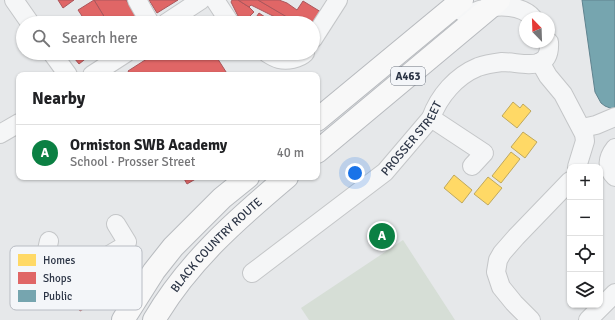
<!DOCTYPE html>
<meta charset="utf-8">
<style>
body{margin:0;font-family:Signika,sans-serif;background:#f6f6f6;color:#202124}
.controls{position:absolute;right:12px;bottom:12px;display:grid;overflow:hidden;border-radius:8px;box-shadow:0 1px 3px #0004}
.controls button{width:36px;height:36px;display:grid;place-items:center;padding:0;border:0;border-bottom:1px solid #e0e0e0;background:#fff;color:#202124;font:20px sans-serif}
.compass{position:absolute;left:519px;top:12px;width:36px;height:36px;border-radius:50%;background:#fff;box-shadow:0 1px 3px #0004;rotate:337deg}
.you{position:absolute;left:355px;top:173px;width:14px;height:14px;margin:-10px;border:3px solid #fff;border-radius:50%;background:#1a73e8;box-shadow:0 0 0 6px #1a73e833}
.badge{display:grid;place-items:center;width:26px;height:26px;border-radius:50%;background:#0b8043;color:#fff;font-size:13px;font-weight:700}
.pin{position:absolute;translate:-50% -50%;border:2px solid #fff;box-shadow:0 1px 4px #0006}
.list{margin:0;padding:0;list-style:none}
h2{display:flex;justify-content:space-between;align-items:center;height:52px;margin:0;padding:0 16px;font-size:17px}
h2 small{font-size:13px;font-weight:400;color:#757577}
.list li{display:grid;grid-template-columns:26px 1fr auto;gap:12px;align-items:center;box-sizing:border-box;height:56px;padding:0 16px;border-top:1px solid #e0e0e0}
.list b{display:block;font-size:15px;white-space:nowrap}
.list p{margin:0;font-size:13px;white-space:nowrap;color:#757577}
.list em{font-size:13px;font-style:normal;color:#757577}
.icon{flex:none;width:22px;height:22px;fill:none;stroke:currentColor;stroke-width:2;stroke-linecap:round;stroke-linejoin:round}
.map{position:relative;flex:none;width:615px;height:320px;overflow:hidden}
.search{position:absolute;background:#fff;box-shadow:0 1px 3px #0004;left:16px;top:16px;width:304px;height:44px;display:flex;align-items:center;gap:10px;box-sizing:border-box;padding:0 14px;border-radius:22px;color:#757577;font-size:15px}
.panel{position:absolute;background:#fff;box-shadow:0 1px 3px #0004;left:16px;top:72px;width:304px;height:108px;border-radius:8px}
.map>svg:first-child{display:block}
</style>
<div class="map">
<svg width="615" height="320" viewBox="0 0 615 320">
<rect width="100%" height="100%" fill="#e6e8ea"/>
<path fill="#d6ded6" d="M403,240L455,320H309L301,308Z"/>
<g fill="#ffd966" stroke="#bfa85c">
<path d="M513,102L520,108L523,104L531,111L517,128L502,116Z"/>
<path d="M523,132L537,142L525,158L511,147Z"/>
<path d="M511,152L520,159L501,183L492,176Z"/>
<path d="M454,175L472,190L462,203L444,188Z"/>
<path d="M488,177L502,188L488,205L474,194Z"/>
</g>
<g fill="#e06666" stroke="#aa575c">
<path d="M58,0H74L63,8Z"/>
<path d="M94,0H126L140,23H108Z"/>
<path d="M94,0L108,23H79L84,19L78,10Z"/>
<path d="M149,0H178L157,13Z"/>
<path d="M232,0H238L249,7L254,12L245,21L238,16L231,2Z"/>
<path d="M238,0H258L286,16L283,21L251,5L249,7Z"/>
<path d="M258,0H279L287,3L297,10L303,1L321,12L313,23H297Z"/>
<path d="M259,13L265,17L261,23H252Z"/>
<path d="M70,53H87L89,56L79,64Z"/>
<path d="M156,53H214L228,75H130L128,71Z"/>
<path d="M183,177H199L187,184Z"/>
<path d="M114,260L129,286L91,309L89,306L80,311L70,294L78,289L75,284Z"/>
</g>
<path fill="#76a5af" stroke="#60838f" d="M582,0H615V110L605,106L601,103L595,92Z"/>
<g fill="none" stroke-linecap="round" stroke-linejoin="round">
<g stroke="#c4c6c8" stroke-width="20">
<g id="minor">
<path d="M14,0L30,23"/>
<path d="M137,0L150,23"/>
<path d="M215,0L230,23"/>
<path d="M455,6C458,9 463,14 468,14C473,13 478,10 483,9C499,5 522,5 533,18"/>
<path d="M166,23L201,0"/>
<path d="M313,39L338,0"/>
<path d="M52,53L68,75"/>
<path d="M267,53C270,55 275,58 279,59C287,61 299,59 305,53"/>
<path d="M540,62L548,76L563,94L584,134L585,141L577,167"/>
<path d="M92,75L126,53"/>
<path d="M431,118L484,153L472,166"/>
<path d="M582,128L596,125L615,117"/>
<path d="M0,134L19,123"/>
<path d="M615,148C607,158 606,168 615,177"/>
<path d="M49,241L47,250L51,261L57,264V268L59,275L66,279L70,278L126,245L127,242L116,224"/>
<path id="s1" d="M252,273L385,172L431,118C439,96 456,76 478,67C486,64 494,63 502,62C522,62 551,74 549,42"/>
<path d="M531,320L514,303L501,287L496,272L498,260L502,253L516,237L570,181"/>
<path d="M588,320L615,293"/>
</g>
</g>
<g stroke="#b8bbbf" stroke-width="24">
<g id="highway">
<path d="M317,120L462,0"/>
<path d="M317,152L499,0"/>
<path d="M123,320L154,271L173,247L222,198L248,177"/>
<path id="s2" d="M154,320C188,262 236,220 287,177"/>
</g>
</g>
<use href="#minor" stroke="#f5f6f7" stroke-width="18"/>
<use href="#highway" stroke="#f8f8f8" stroke-width="22"/>
</g>
<g text-anchor="middle" stroke-width="4" stroke-linejoin="round" paint-order="stroke">
<rect fill="#f4f6f9" stroke="#676e7b" stroke-width="1" x="391" y="67" width="34" height="18" rx="3"/>
<g font-size="11" font-weight="bold" fill="#2b3445">
<text x="408" y="80">A463</text>
</g>
<g font-size="12" fill="#2b3445" stroke="#f4f6f9">
<text dy="4" stroke="none"><textPath href="#s1" startOffset="210">PROSSER STREET</textPath></text>
<text dy="4" stroke="none"><textPath href="#s2" startOffset="98">BLACK COUNTRY ROUTE</textPath></text>
</g>
</g>
<rect x="10" y="246" width="132" height="64" rx="6" fill="#f4f6f9" stroke="#b8bcc3" stroke-width="1"/>
<rect x="18" y="254" width="18" height="12" fill="#ffd966"/>
<rect x="18" y="272" width="18" height="12" fill="#e06666"/>
<rect x="18" y="290" width="18" height="12" fill="#76a5af"/>
<g font-size="11" fill="#2b3445">
<text x="43" y="264">Homes</text>
<text x="43" y="282">Shops</text>
<text x="43" y="300">Public</text>
</g>
</svg>
<div class="controls">
<button>+</button>
<button>−</button>
<button><svg class="icon" aria-label="locate" viewBox="0 0 24 24"><circle cx="12" cy="12" r="6"/><path d="M12 2v4M12 18v4M2 12h4M18 12h4"/></svg></button>
<button><svg class="icon" aria-label="layers" viewBox="0 0 24 24"><path d="M12 4l9 5-9 5-9-5zM3 14l9 5 9-5"/></svg></button>
</div>
<svg class="compass" viewBox="-18 -18 36 36"><path d="M0-13l5 13h-10z" fill="#e53935"/><path d="M0 13l5-13h-10z" fill="#757577"/></svg>
<div class="you"></div>
<div class="pin badge" style="left:382px;top:236px">A</div>
<div class="search"><svg class="icon" aria-label="search" viewBox="0 0 24 24"><circle cx="10" cy="10" r="6"/><path d="M15 15l6 6"/></svg>Search here</div>
<section class="panel">
<h2>Nearby<small></small></h2>
<ul class="list">
<li><span class="badge">A</span><div><b>Ormiston SWB Academy</b><p>School · Prosser Street</p></div><em>40 m</em></li>
</ul>
</section>
</div>
